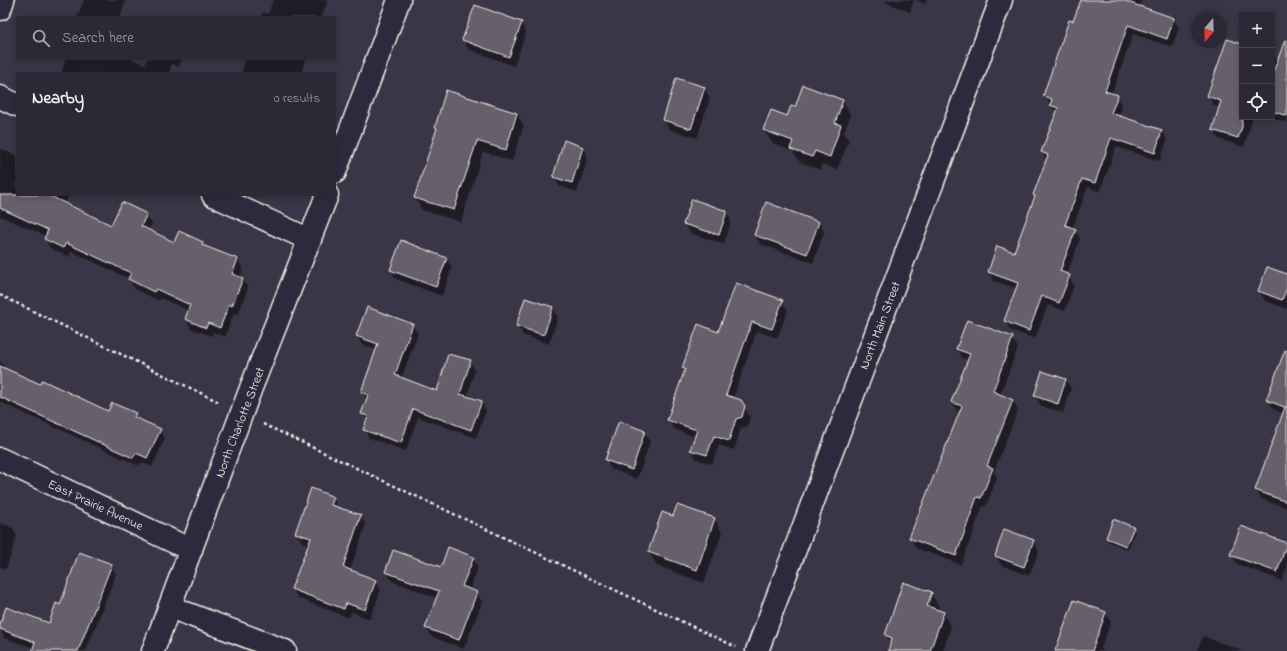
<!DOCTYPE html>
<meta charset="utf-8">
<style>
body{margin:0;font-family:"Indie Flower",sans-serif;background:#34303d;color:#f1f3f6}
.controls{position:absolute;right:12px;top:12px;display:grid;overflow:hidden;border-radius:0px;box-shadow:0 2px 6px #0003}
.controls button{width:36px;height:36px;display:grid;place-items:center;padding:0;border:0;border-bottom:1px solid #484450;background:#2c2835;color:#f1f3f6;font:20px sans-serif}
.compass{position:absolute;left:1191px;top:12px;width:36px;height:36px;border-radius:50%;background:#2c2835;box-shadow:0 2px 6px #0003;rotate:199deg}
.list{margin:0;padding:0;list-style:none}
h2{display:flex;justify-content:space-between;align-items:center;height:52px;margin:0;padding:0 16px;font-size:17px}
h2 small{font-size:13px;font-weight:400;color:#a6a6ad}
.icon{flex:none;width:22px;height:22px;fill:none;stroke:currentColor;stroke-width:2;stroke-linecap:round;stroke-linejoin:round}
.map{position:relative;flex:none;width:1287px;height:651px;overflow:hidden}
.search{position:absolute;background:#2c2835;box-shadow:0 2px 6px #0003;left:16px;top:16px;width:320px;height:44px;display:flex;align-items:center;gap:10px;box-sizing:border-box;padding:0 14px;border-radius:0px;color:#a6a6ad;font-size:15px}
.panel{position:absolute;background:#2c2835;box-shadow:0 2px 6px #0003;left:16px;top:72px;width:320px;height:124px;border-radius:0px}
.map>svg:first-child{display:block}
</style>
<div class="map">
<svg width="1287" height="651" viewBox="0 0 1287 651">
<rect width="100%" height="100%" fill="#3b3647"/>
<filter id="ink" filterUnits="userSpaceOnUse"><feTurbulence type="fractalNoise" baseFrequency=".025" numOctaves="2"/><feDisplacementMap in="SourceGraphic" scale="8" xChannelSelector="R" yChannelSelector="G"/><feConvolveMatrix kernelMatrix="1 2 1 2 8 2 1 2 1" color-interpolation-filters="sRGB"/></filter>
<g filter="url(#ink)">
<g fill="#0007">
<path d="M84,0H126L120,17H77Z"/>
<path d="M273,0H328L322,17H261L263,12L268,14Z"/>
<path d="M885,0H927L926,4L914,0L910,12L887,3Z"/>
<path d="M1082,0H1142L1139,7L1173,19L1179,28L1172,47L1133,34L1112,94L1117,96L1122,106L1119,116L1162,130L1167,140L1160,161L1116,147L1100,192L1088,187L1072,229L1075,230L1080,239L1067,275L1074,285L1065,311L1048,305L1035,339L1010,330L1005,321L1017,289L994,281L989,272L1014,253L1036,198L1034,195L1047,161L1042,152L1057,114L1044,96Z"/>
<path d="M521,23L526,33L514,66L468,49L463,40Z"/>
<path d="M1242,46V117H1253L1244,147L1219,139L1213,130L1220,108L1213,105L1208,96Z"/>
<path d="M1272,57L1287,63V123L1270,117H1272Z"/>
<path d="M63,59H131L145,64L147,59H182L179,67L172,64L169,73H61L65,62Z"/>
<path d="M246,59H306L301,73H241Z"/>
<path d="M804,86L843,101L851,115L844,132L849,140L837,170L822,164L820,170L800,162L793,152L772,143L764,130L787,118L795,108Z"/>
<path d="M704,88L710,98L697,138L669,129L664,120Z"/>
<path d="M517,114L524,126L512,161L483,152L461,222L422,210L415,198L437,130L436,127Z"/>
<path d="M583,147L588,157L577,192L559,186L554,177Z"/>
<path d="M0,148L17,156V195H69L65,204L111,226L146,215L152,224L148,231L175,243H202L204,247L238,260L243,269L240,278L242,279L248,288L238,315L234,313L225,337L213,332L212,336L191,329L186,319L189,311L161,298L159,301L135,289L129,279L71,251L69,257L50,248L45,239L46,236L0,216Z"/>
<path d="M726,211L731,221L724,244L690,233L684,224Z"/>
<path d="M819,222L824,232L813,263L760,244L755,235Z"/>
<path d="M447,259L452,268L442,296L396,279L391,270Z"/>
<path d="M1287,275V309L1264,300L1259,291Z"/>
<path d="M782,301L788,311L777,338L757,331L733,398L744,407L750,417L747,427L741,428L734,450L719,445L712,464L696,459L691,450L695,437L674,429L668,420L685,372L683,368L719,333Z"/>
<path d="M552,307L558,317L549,344L523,335L518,326Z"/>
<path d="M413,325L418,334L401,379L438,392L470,361L475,370L467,397L481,402L486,411L476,438L418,417L406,451L369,438L364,429L367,422L362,413L367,400L362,392L377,350L362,345L357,336Z"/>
<path d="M1012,338L1018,348L1000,395L1013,400L1018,410L994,471L997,478L986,507L983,506L961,565L916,548L911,538L961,412L957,411L952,402L969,360L962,358L957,349Z"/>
<path d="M0,361L7,370L40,385L109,412L135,414L138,420L160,430L165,439L152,467L141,462L139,466L0,402Z"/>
<path d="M1066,380L1071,389L1063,413L1041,406L1035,396Z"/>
<path d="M1287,387V508L1261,499L1256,490L1282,413L1273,409L1268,400Z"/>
<path d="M620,423L645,432L650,442L637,479L611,469L606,460Z"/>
<path d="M333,498L338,508L360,516L366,525L350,571L375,581L381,590L370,619L351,612L349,618L298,598L292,589L309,545L302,542L296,533Z"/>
<path d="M673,518L715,519L722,533L704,583L657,566L649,552Z"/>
<path d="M0,523L12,527L17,536L6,569L0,567Z"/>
<path d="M1242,527L1287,544V568L1282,581L1237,564L1232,555Z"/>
<path d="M1133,528L1135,532L1128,550L1109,542L1107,538Z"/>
<path d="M1033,541L1039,551L1029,576L1001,565L996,556Z"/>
<path d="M473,558L478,567L470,590L477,593L482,602L464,649L432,637L426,628L437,598L392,581L386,572L441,568Z"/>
<path d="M111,565L116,574L86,651H33L34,648L4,638L0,627L50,624L60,606Z"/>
<path d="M931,593L939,607L937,611L943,613L951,627L943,651H889L891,644L886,635Z"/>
<path d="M1105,613L1111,622L1101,648L1103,651H1056Z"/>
<path d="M1203,636L1243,651H1197Z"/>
</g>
<g fill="#65616c" stroke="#f4f1e8">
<path d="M1081,0H1122L1174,18L1167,39L1128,25L1105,91L1118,95L1111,113L1162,130L1155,153L1111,138L1095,183L1082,179L1065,225L1076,229L1060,271L1070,275L1059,303L1042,296L1029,331L1004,321L1018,283L988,272L997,246L1014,252L1035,196L1033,195L1048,155L1041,152L1058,108L1050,105L1052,99L1043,96L1069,20L1073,21Z"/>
<path d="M475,5L522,22L509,57L462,40Z"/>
<path d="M1227,39L1242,44V127L1238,138L1212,130L1221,101L1207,96Z"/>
<path d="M1285,40H1287V116L1272,111V75Z"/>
<path d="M676,78L705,87L691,129L663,120Z"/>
<path d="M803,85L843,100L835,123L841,125L830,157L815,151L812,157L790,149L793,141L763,130L771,110L787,116L791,106L795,107Z"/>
<path d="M446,90L517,113L506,150L477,141L454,210L414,198L437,128L435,127Z"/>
<path d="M564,140L583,147L572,183L553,177Z"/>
<path d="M0,195H48L111,225L122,202L147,214L141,226L174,242L179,231L203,242L202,245L238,259L232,274L243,278L232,306L229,304L220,328L208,323L206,328L185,319L190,305L156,289L154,292L128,279L131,273L66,243L63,248L44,239L48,230L0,208Z"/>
<path d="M692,199L727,211L719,235L683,224Z"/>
<path d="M766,202L819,222L807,254L754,235Z"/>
<path d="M401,240L447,258L436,287L390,270Z"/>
<path d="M1267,267L1287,274V288L1282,300L1258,291Z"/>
<path d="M736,283L783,300L772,329L752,322L726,395L741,400L745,406L742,417L736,419L729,441L714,436L707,455L690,450L697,430L667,420L685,369L682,368L698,324L718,332Z"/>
<path d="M525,298L553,307L544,335L516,326Z"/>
<path d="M367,307L413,324L395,375L437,391L448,354L471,360L460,394L482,401L471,430L413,409L401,443L363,430L368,416L361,414L368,395L361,392L378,344L356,336Z"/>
<path d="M967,320L1013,337L993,391L1013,400L987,466L993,468L981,498L977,497L956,556L909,538L962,406L951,402L970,354L956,349Z"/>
<path d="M1285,350L1287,351V408L1266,400Z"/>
<path d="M0,366L40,384L42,380L108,411L112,403L136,413L134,417L161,429L147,458L136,453L133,458L0,397Z"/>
<path d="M1042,371L1066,379L1058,404L1034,396Z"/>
<path d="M1285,407L1287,408V502L1255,490Z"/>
<path d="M619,421L645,431L632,470L605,460Z"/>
<path d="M311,488L334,497L331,505L361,515L343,567L376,580L365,610L346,603L344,609L291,589L311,538L295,533Z"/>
<path d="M677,505L715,518L697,570L648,552L662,512L673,516Z"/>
<path d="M1113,519L1134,527L1126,546L1106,538Z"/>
<path d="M1241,526L1287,543L1277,572L1230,555Z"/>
<path d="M1004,529L1034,540L1024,567L995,556Z"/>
<path d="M448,547L474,557L462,586L477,592L459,640L425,628L439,591L385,572L393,550L441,567Z"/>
<path d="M79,552L112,564L78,651H32L35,642L0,629V624L6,607L49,623L56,603L60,605Z"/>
<path d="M903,582L932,592L927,606L944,612L930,651H888L892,638L885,635Z"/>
<path d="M1074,600L1106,612L1092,651H1055Z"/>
</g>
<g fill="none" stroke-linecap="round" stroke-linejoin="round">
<g stroke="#f4f1e8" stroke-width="25">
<g id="minor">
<path d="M0,9L3,0"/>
<path d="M0,97L17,105"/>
<path d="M335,172L399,0"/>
<path d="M213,195L310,240"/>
<path d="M0,459L191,550"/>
<path d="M170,607L285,651"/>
<path d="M153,651L251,388L327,195"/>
</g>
</g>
<g stroke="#f4f1e8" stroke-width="25">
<path id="tertiary" d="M757,651L1001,0"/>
</g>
<g stroke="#f4f1e8" stroke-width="2.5" stroke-dasharray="3 3" stroke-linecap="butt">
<path d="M0,295L221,403"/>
<path d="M263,424L736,647"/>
</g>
<use href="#minor" stroke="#2f2a3d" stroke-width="22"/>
<use href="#tertiary" stroke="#2f2a3d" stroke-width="22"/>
</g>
</g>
<g text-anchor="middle" stroke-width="3" stroke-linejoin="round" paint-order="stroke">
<g font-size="13" fill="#f4f1e8" stroke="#2f2a3d">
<text transform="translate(879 325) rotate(-69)" y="5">North Main Street</text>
<text transform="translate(239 422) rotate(-69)" y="5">North Charlotte Street</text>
<text transform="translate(96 504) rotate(25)" y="5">East Prairie Avenue</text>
</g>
</g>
</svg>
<div class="controls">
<button>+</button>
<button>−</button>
<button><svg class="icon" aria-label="locate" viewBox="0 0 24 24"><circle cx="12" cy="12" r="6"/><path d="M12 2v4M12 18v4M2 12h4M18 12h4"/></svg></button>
</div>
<svg class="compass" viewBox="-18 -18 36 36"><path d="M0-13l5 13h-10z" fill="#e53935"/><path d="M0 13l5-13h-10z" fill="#a6a6ad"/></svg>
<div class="search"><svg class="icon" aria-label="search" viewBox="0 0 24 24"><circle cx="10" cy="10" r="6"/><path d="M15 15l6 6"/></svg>Search here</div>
<section class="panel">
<h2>Nearby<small>0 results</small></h2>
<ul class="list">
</ul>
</section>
</div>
